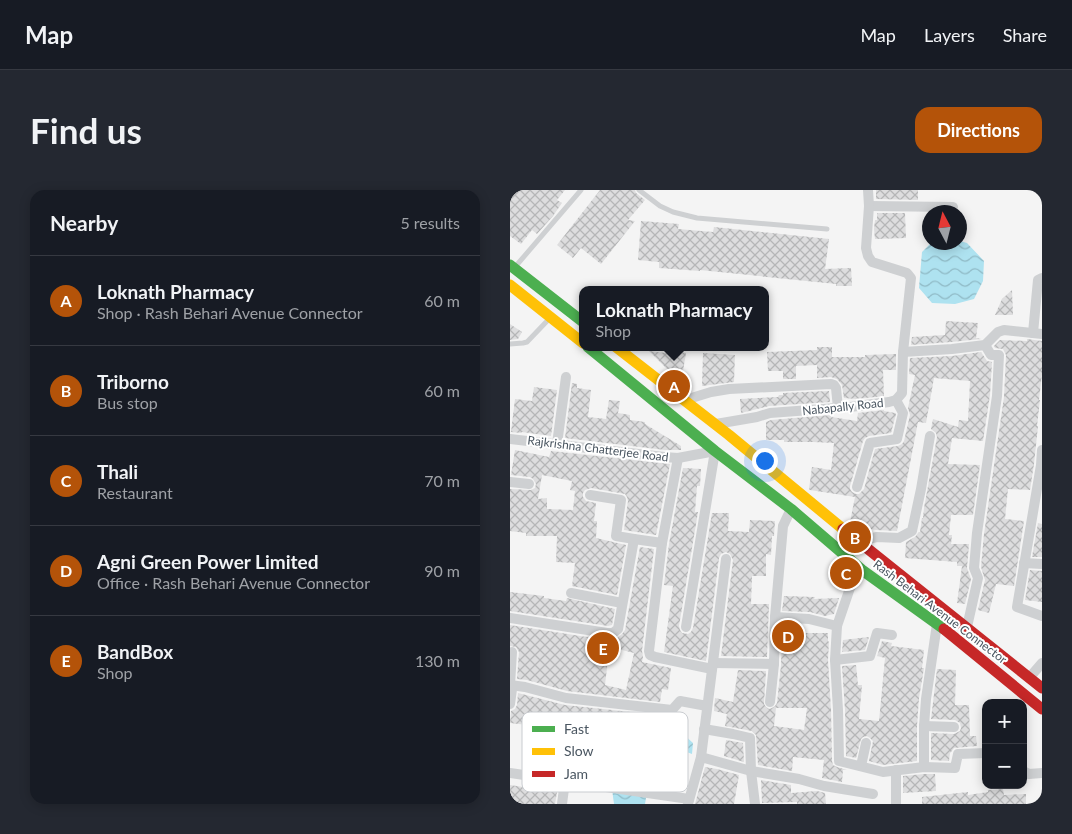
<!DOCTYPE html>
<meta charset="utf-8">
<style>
body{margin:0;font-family:Lato,sans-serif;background:#242831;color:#f1f3f6}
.controls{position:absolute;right:15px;bottom:15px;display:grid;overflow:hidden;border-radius:10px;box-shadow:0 2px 12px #0003}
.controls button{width:45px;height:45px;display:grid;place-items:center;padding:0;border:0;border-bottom:1px solid #363941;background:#171b24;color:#f1f3f6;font:25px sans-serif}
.compass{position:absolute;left:412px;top:15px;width:45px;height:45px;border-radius:50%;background:#171b24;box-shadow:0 2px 12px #0003;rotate:353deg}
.you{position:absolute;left:254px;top:270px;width:18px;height:18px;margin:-12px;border:4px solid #fff;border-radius:50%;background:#1a73e8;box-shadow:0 0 0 8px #1a73e833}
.badge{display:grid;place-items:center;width:32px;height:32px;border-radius:50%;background:#b45309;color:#fff;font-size:16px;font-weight:700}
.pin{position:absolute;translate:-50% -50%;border:2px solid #fff;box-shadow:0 1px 5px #0006}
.popup{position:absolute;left:69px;top:96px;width:190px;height:65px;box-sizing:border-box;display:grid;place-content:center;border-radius:10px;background:#171b24;filter:drop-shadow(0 1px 4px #0005);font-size:16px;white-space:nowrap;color:#9ea1a6}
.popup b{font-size:19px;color:#f1f3f6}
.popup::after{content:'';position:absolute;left:50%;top:100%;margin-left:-10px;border:10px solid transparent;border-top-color:#171b24}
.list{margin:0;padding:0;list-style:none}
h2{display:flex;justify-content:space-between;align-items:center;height:65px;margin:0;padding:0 20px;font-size:21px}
h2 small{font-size:16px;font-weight:400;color:#9ea1a6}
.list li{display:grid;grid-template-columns:32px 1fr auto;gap:15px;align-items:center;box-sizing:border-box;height:90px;padding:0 20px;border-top:1px solid #363941}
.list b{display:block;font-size:19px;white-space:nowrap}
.list p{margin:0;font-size:16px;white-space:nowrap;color:#9ea1a6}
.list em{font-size:16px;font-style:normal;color:#9ea1a6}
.map{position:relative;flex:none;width:532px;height:614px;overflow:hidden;border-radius:15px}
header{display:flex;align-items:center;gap:30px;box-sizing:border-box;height:70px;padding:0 25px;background:#171b24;border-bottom:1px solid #363941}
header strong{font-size:24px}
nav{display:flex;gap:28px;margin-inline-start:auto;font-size:18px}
.intro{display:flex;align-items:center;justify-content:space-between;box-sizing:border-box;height:120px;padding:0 30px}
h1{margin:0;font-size:35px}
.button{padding:12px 22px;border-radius:15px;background:#b45309;color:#fff;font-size:18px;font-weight:700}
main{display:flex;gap:30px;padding:0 30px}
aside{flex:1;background:#171b24;border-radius:15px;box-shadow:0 2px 12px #0003}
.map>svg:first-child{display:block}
</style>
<header>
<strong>Map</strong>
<nav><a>Map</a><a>Layers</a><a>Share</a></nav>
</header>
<div class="intro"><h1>Find us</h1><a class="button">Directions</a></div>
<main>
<aside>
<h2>Nearby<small>5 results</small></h2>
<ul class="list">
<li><span class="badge">A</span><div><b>Loknath Pharmacy</b><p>Shop · Rash Behari Avenue Connector</p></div><em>60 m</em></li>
<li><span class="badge">B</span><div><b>Triborno</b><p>Bus stop</p></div><em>60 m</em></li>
<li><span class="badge">C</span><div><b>Thali</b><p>Restaurant</p></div><em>70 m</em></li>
<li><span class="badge">D</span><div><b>Agni Green Power Limited</b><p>Office · Rash Behari Avenue Connector</p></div><em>90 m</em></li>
<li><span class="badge">E</span><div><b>BandBox</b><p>Shop</p></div><em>130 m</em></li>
</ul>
</aside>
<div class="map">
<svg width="532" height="614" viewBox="0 0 532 614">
<defs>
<pattern id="water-waves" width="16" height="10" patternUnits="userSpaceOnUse" patternTransform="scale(1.25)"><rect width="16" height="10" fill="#aee2f0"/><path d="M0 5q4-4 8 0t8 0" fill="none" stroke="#90bac6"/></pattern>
<pattern id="building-cross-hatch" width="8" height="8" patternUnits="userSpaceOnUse" patternTransform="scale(1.25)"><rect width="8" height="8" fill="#ddddde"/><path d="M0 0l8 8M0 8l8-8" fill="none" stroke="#b5b6b7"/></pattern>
</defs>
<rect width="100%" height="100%" fill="#f4f4f4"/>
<g fill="url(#water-waves)">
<path d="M450,51L457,53L474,71L473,91L464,109L445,114L422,113L409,98L412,62L421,53L450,52Z"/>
<path d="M172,543L183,553L182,564L166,558L144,560C135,578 136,579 115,578L109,563L112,549L124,546Z"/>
<path d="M130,587L137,602L135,614H104L102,599L110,592Z"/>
</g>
<g fill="url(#building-cross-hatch)" fill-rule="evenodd">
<path d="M0,0H55L47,10L52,13L43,26L27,44L22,40L11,54L0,46Z"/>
<path d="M90,0H125L126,3L135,10L118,30L125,31L91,74L71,58L63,68L47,55Z"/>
<path d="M366,0H408V10L366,9Z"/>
<path d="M367,23H395L396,48L365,49L364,39L365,30H367Z"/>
<path d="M131,31L169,34L168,39L203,42L204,37L319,49L315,79L341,78L342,96H326V94L190,80V81L149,78V72L128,70Z"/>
<path d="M502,100L503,125H485L492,109Z"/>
<path d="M436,131L468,133L466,148L471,149L441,152L401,155L402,147L435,145Z"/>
<path d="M0,134L12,142L8,149L0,150Z"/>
<path d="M517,149L532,151V184L529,210H530L527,236H528L524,274L520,300L498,299L495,329L514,331L504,396L486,394L479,423L468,420L475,390L471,377L474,344L494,207L496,165L493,159L485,158L484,156L490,150L517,151Z"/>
<path d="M307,157H322V167H355V165L386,164V180H373L374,206L346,209L334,208L332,195L327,189L321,187L307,188V175L286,176V189H273V181H258L257,162L307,160Z"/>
<path d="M139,161L163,164L164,161L176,163L172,187L159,184L160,182Z"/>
<path d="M471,162L477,171L482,172L480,205L473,251L442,248L438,274L470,275L463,325H441L439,345H442L441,354H459L457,378L461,389L455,414L447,413L452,376H447V372L395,368L396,352L405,347L409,342H410L412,328H413L414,318L427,247L426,243L421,239L423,229L448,237L449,230L458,231L460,191L424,188L416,233L408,232L387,341L366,340L347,337L340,332L345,307L300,300L299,299L302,277L321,280L324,253L303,252H274V250H256V232L261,230L321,225V227L347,231L348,223L374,220V221L385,223L386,224L381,243L359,246L355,248L353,251L340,296V299L342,302L346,304H349L354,299L365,259L388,256L392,254L394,251L400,225L398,218L405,185L399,184L400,168L442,166Z"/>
<path d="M193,163L225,165L224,192L192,196Z"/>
<path d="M62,193L67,194V198L81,200L78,227L96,229L99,210L110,211L108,223L120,225V230L135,232V234L171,256V260H155L55,248Z"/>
<path d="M24,197L47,200L41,246L12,242L11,243L1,242L5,209L22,211Z"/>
<path d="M319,201L320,212L259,216L231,223L230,209L268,207L269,205H273V203Z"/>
<path d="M5,260L39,267L41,261L160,274L146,345L114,340L118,311L117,307L115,304L81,298L75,300L73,303V307L76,311L86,313L84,331H87L86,348L116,355L107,405L62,396L65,373L46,372L47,346H16V343L0,341V299L21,300L25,298L26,294L23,289L20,287L1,285ZM32,285L62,291L60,300L65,301L63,320L37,319V308L28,309Z"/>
<path d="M173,278L191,279L190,296H187L185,322H188L169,436L170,440L172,443L178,444L181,442L183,438L202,323H219L218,341L239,342L240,330L265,331L264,346H262L261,365L256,364V386H242L241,414H259L257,467L211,466L223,370L220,364L216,362L211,364L209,368L196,471L154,462L163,396L154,395L159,354Z"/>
<path d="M528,333L532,334V367H522Z"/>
<path d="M130,357L144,359L133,452L132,461L133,467L132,472L161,478L158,500L152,499L150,512L57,501L17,490L7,489L9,462L6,457L0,456V435L96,450H104L112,444L115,440ZM100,457L124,463L116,500L95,495L98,469H99Z"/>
<path d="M520,380L532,381V412L515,410Z"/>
<path d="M0,402L34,406V408L56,411L57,408L105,419L102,435L98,436L0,421Z"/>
<path d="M274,406L305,407L304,409L329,408L324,424L315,426L300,422L272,421Z"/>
<path d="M272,443H318V452L319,451L318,470L321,520L322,571L323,575L327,577L337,580H333L332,592L312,588L314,570L283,567L282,581L248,575L246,545L242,541L215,536L217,524L204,521L205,508L223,512L228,480L256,481L254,514L256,517L259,519L262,518L265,516L267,513L271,475ZM266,518H297L294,540L264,536Z"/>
<path d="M359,447L355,460L332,462L333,450Z"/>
<path d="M372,451L382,453L381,456L414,460L412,478H414L409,508L407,536V571L373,575L359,571L363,551L360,548L357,546L353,547L351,549L346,568L336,566L335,520L332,476L346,475L348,495H352L349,529L369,531L375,468L367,466Z"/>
<path d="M427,479L446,480L445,515H459L460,546H466L467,556L444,558L441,562L440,563L439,571L421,570V543L444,544L450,541L451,538L450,533L445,530L421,529Z"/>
<path d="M8,503L55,515L149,525V528H154L153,541L111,537L110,546L84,544L79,586L61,584L66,543L44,541L39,582L21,579L26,536L0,533L1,521L5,519L7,515Z"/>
<path d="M216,550L233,553L234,572L214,566Z"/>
<path d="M195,577L207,579L229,585L224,614H185Z"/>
<path d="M414,584H425L426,601L393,603V586Z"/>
<path d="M251,590L281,595V603L307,601L315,603L316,614H287V612L252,613Z"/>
<path d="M158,593L176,594L174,601L158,599Z"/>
<path d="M0,595L47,602L45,614H0Z"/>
<path d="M493,599L494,605L516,604V614H412V607L458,602V605L478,602V600Z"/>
</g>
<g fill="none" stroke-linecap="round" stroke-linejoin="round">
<g stroke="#ced0d2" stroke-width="5">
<path d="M129,0L150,16L163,22L187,28L317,39"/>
<path d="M5,77L71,0"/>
<path d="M0,154L13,153L17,152L39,129"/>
</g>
<g stroke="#ced0d2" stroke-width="10">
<path d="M359,16L443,17"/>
<path d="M523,143L528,90L532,88"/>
<path d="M393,162L442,159L475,155L488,142L494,140L532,144"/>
<path d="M175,210L201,202L219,199L321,194L324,195L326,198L328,218"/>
<path d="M206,234L247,227L260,223L340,217L379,212L386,210L392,203L393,162L401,88L397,83L362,72L358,66L356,58L359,16L358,0"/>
<path d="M0,249L154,267L168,268L205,261"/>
<path d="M47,254L56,187"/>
<path d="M532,260L531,275L507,417L532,426"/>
<path d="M168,268L152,353L139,461L140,465L145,467L202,479"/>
<path d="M0,292L19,294"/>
<path d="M347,297L360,253L387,249L393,223L386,210"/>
<path d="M80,305L111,310L106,346L124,349"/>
<path d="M349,351L367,347L389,348L402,341L411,299L420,246"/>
<path d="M514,373L532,374"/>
<path d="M352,380L340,398L327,436L325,470L328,520L329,571L373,582L414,577L445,578L448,564L476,563"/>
<path d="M61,403L112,413"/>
<path d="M265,427L299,429L327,436"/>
<path d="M0,428L97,443H103L108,439L124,349L152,353"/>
<path d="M176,437L205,261"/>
<path d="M457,437L468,388L464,378L467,343L487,206L489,165H481L475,155"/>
<path d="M325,470L360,466L367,443L382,445"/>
<path d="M203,473L264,474L265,427L273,336L281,319"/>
<path d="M519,488L532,473"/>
<path d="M0,495L15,497L56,508L162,520L170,511L197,516"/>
<path d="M260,512L264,474"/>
<path d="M0,514L2,499L0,495L2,462"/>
<path d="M414,536L444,537"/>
<path d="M194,539L223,544L240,548L241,581L245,614"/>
<path d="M191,567L241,581L289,589L314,596L363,604"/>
<path d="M351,576L356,553"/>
<path d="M414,577V536L416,509L427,434"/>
<path d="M386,580V614"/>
<path d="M513,581L519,584L532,583"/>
<path d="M0,583L55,591L52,614"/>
<path d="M55,591L179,609"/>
<path d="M178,614L191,567L216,369"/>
</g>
<g stroke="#4caf50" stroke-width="11">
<path d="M0,75L73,132"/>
<path d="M78,157L205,261L281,319L352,380L434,439"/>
</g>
<g stroke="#ffc107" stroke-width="11">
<path d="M0,95L73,153"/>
<path d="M106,157L219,245L333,339"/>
</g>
<g stroke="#c62828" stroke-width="11">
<path d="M333,339L532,498"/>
<path d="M434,439L532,519"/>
</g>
</g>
<g text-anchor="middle" stroke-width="4" stroke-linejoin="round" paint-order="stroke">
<g font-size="12" fill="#4a5661" stroke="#fff">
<text transform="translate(333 217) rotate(-6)" y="4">Nabapally Road</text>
<text transform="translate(88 259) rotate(7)" y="4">Rajkrishna Chatterjee Road</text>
<text transform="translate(430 422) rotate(37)" y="4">Rash Behari Avenue Connector</text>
</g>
</g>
<rect x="12" y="522" width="166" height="80" rx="8" fill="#fff" stroke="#c9ccd0" stroke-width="1"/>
<rect x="22" y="536" width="23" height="6" fill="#4caf50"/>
<rect x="22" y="558" width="23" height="7" fill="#ffc107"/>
<rect x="22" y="581" width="23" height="6" fill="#c62828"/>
<g font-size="14" fill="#4a5661">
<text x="54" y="544">Fast</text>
<text x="54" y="566">Slow</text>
<text x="54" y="589">Jam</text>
</g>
</svg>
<div class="controls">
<button>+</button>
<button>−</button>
</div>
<svg class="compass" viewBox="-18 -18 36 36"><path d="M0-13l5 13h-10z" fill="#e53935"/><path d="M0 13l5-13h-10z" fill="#9ea1a6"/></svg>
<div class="you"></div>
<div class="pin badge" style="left:164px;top:196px">A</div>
<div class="popup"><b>Loknath Pharmacy</b>Shop</div>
<div class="pin badge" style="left:345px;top:347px">B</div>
<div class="pin badge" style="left:336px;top:383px">C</div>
<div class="pin badge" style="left:278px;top:446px">D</div>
<div class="pin badge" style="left:93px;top:458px">E</div>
</div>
</main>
